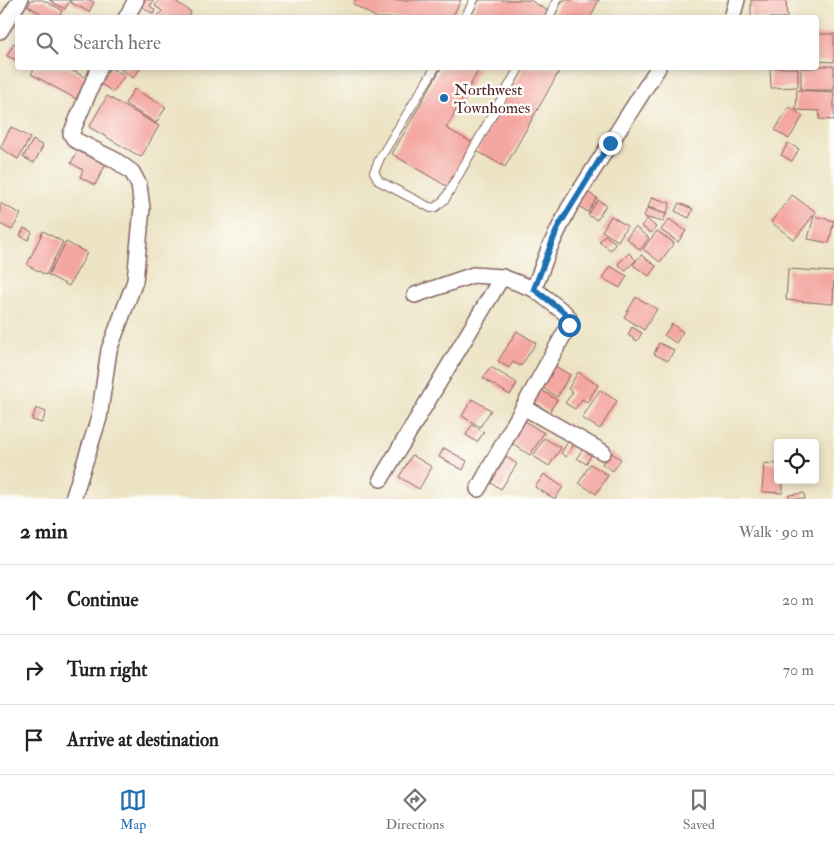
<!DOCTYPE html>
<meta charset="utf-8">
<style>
body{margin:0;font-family:"IM FELL Double Pica",serif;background:#f6f6f6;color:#222}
.controls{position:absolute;right:15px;bottom:15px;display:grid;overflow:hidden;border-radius:5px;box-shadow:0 2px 8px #0003}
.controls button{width:45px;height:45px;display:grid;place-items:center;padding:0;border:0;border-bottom:1px solid #e0e0e0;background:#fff;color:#222;font:25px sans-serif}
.stop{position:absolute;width:15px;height:15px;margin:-11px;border:4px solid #1f6fb2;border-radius:50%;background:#fff}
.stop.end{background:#1f6fb2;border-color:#fff;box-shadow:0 1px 5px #0008}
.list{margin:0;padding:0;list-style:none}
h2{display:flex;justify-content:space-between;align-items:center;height:65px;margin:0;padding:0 20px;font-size:21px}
h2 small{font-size:16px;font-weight:400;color:#767676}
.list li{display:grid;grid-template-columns:32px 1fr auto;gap:15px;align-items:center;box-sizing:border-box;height:70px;padding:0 20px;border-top:1px solid #e0e0e0}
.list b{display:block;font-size:19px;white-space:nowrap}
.list em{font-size:16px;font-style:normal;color:#767676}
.icon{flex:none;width:28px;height:28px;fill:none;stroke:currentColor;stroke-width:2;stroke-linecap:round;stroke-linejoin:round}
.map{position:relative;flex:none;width:834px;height:499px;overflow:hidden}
.search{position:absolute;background:#fff;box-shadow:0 2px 8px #0003;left:15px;right:15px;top:15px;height:55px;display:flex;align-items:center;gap:12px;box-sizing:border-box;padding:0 18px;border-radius:5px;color:#767676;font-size:19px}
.sheet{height:275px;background:#fff}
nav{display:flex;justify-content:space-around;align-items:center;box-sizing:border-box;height:70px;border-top:1px solid #e0e0e0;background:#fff;font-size:14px;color:#767676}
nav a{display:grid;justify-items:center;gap:2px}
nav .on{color:#1f6fb2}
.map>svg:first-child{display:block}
</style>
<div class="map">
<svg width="834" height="499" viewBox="0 0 834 499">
<rect width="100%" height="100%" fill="#fdfcf7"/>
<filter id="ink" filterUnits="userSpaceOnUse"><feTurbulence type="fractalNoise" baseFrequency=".02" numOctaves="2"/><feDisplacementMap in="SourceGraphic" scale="10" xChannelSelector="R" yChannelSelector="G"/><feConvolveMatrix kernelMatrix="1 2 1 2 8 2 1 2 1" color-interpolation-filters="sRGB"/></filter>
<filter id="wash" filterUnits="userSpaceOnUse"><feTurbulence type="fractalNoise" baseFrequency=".0096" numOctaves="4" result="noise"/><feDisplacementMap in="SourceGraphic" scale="20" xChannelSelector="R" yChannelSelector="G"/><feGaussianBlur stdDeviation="1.12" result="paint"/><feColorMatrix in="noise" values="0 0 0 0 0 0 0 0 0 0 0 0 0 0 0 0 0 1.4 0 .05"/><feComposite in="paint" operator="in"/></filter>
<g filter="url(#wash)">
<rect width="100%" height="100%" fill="#ece3c3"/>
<g id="blocks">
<g fill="#f4a6a0">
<path d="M31,0H43L62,10L59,18H41L39,16L40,13L28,6Z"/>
<path d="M49,0H70L65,9Z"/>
<path d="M71,0H90L94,2L89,12L70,2Z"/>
<path d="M141,0H154L150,6L155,10L153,14L139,4Z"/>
<path d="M159,0H174L191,12L188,18H160L158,16L162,11L155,6Z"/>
<path d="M356,0H461L452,18H377L353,4Z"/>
<path d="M479,0H530L548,11L544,18H470Z"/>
<path d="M563,0H599L590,18H553Z"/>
<path d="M751,0H786L787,18H751Z"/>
<path d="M816,34H834V62L816,61Z"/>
<path d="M14,43L18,45V61L7,56Z"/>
<path d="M816,66H834V90H801V68H816Z"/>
<path d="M35,68H67L87,78L76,99L31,74Z"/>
<path d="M110,68L125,75L113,92L100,83Z"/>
<path d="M119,68H141L133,78Z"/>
<path d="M441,68H480L446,128L473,143L448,187L392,154Z"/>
<path d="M524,68H561L505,167L477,151Z"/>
<path d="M770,68H798V87L771,88Z"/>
<path d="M134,89L166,107L156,123L125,104Z"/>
<path d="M797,90L834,92V120L819,119L820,111L796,110Z"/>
<path d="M107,96L159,126L141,157L89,127Z"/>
<path d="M789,107L803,116L789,139L775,130Z"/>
<path d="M11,127L30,138L18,159L0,148Z"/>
<path d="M33,140L43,146L34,163L23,157Z"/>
<path d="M788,143L799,149L792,161L781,155Z"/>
<path d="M80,146L108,160L95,185L80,177L83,170L71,163Z"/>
<path d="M582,189L597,198L588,212L573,203Z"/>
<path d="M792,195L816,212L794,240L771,222Z"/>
<path d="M652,197L670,203L667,213L648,207Z"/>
<path d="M598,200L606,205L597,220L588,215Z"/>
<path d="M0,203L21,214L12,230L0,224Z"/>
<path d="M679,203L693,209L689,218L675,211Z"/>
<path d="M647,208L666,214L663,222L644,217Z"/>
<path d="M611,216L627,226L618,241L602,231Z"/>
<path d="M814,216L834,221L829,243L808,239Z"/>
<path d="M647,219L656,227L651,233L641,226Z"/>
<path d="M669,219L686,231L678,242L661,230Z"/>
<path d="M635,227L649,238L640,250L626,238Z"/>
<path d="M24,228L32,232L28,240L20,236Z"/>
<path d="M43,231L63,242L46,275L27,265Z"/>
<path d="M657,231L674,243L660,262L643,249Z"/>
<path d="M605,235L616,243L611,250L599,242Z"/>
<path d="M66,242L87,253L69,286L48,275Z"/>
<path d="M629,253L636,260L625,271L618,264Z"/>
<path d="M641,255L656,266L649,276L633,265Z"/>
<path d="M610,266L627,276L620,288L602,278Z"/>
<path d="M788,269L834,272L833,304L786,300Z"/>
<path d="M636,297L657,309L644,330L624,317Z"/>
<path d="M672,324L683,332L676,343L664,335Z"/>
<path d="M632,327L642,333L637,341L628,335Z"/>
<path d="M517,331L536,343L521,366L513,362L509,368L498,361Z"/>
<path d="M659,343L674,350L668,361L654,354Z"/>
<path d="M552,364L570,375L557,397L539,385Z"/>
<path d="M491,367L517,383L510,395L483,378Z"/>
<path d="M578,372L598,385L587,402L582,399L575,409L565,403L573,392L568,389Z"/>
<path d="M540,389L557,400L549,412L532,401Z"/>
<path d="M600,390L617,401L600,429L582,418Z"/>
<path d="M472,399L491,410L480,427L462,416Z"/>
<path d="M36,408L46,412L42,423L32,420Z"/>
<path d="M522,419L544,433L530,455L508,441Z"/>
<path d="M472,425L484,432L477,442L466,435Z"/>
<path d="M571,437L576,441L566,457L561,453Z"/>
<path d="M544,438L561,448L549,466L533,456Z"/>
<path d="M585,445L594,450L586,464L577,458Z"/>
<path d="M444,448L467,461L463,470L439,457Z"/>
<path d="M610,452L621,459L613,471L602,464Z"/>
<path d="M500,453L517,464L501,489L484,479Z"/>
<path d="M412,455L432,467L419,489L399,477Z"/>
<path d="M764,463L778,464V480H783V493L762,492Z"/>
<path d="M590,464L608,475L596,494L579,483Z"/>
<path d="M544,474L563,487L555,499L535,487Z"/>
<path d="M804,493L805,499H789V495Z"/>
</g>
</g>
</g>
<g filter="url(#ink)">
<use href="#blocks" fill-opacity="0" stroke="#836460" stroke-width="1"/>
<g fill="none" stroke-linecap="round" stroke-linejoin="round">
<g stroke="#836460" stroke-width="10">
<g id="lane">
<path d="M465,18L474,0"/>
<path d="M549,18L557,0"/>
<path d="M435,68L380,158L374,172L379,181L431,208L436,207L445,199L519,68"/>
</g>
</g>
<g stroke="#836460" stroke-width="18">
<g id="street">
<path d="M126,18L136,0"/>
<path d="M732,18L737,0"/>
<path d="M0,31L20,0"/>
<path d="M415,295L473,275L502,277"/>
<path d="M525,408L603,452"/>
<path d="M381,479L502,277L534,289"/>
<path d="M478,489L569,325V318L565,313L534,289L549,249L569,208L658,68"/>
<path d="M73,499L99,418L109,350L135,281L142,208L139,185L132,172L115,160L75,140L71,134L99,68"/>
</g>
</g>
<use href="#lane" stroke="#fff" stroke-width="8"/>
<use href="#street" stroke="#fff" stroke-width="15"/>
</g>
</g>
<g fill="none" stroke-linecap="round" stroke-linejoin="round" filter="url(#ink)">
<path stroke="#1f6fb2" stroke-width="6" d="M569,325V318L565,313L534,289L558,227L610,143"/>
</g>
<circle fill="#1f6fb2" stroke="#fdfcf7" stroke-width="2" cx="444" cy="98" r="5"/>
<g text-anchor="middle" stroke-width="5" stroke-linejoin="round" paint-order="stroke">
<g font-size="16" fill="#4a1f2b" stroke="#fdfcf7" text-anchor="start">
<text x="454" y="95">Northwest<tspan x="454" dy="18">Townhomes</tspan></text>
</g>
</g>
</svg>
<div class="controls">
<button><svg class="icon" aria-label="locate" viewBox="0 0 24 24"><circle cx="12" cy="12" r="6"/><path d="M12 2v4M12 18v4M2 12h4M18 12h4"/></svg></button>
</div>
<div class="stop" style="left:569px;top:325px"></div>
<div class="stop end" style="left:610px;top:143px"></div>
<div class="search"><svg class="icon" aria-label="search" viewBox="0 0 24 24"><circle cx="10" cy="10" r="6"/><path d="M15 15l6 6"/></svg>Search here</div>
</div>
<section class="sheet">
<h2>2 min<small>Walk · 90 m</small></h2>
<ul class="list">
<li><svg class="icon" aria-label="ahead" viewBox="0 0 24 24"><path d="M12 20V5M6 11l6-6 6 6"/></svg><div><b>Continue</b></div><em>20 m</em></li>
<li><svg class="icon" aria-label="right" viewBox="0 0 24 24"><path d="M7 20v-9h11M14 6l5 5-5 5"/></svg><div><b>Turn right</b></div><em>70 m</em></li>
<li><svg class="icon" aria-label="arrive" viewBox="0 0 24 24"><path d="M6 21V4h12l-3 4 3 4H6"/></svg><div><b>Arrive at destination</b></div></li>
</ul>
</section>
<nav>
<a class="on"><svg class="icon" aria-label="map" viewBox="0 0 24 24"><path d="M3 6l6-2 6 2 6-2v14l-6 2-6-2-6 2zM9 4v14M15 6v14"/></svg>Map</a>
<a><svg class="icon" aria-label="directions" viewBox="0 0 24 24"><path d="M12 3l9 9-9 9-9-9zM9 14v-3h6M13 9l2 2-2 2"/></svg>Directions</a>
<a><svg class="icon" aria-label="saved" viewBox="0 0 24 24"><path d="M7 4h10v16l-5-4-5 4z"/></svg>Saved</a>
</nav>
